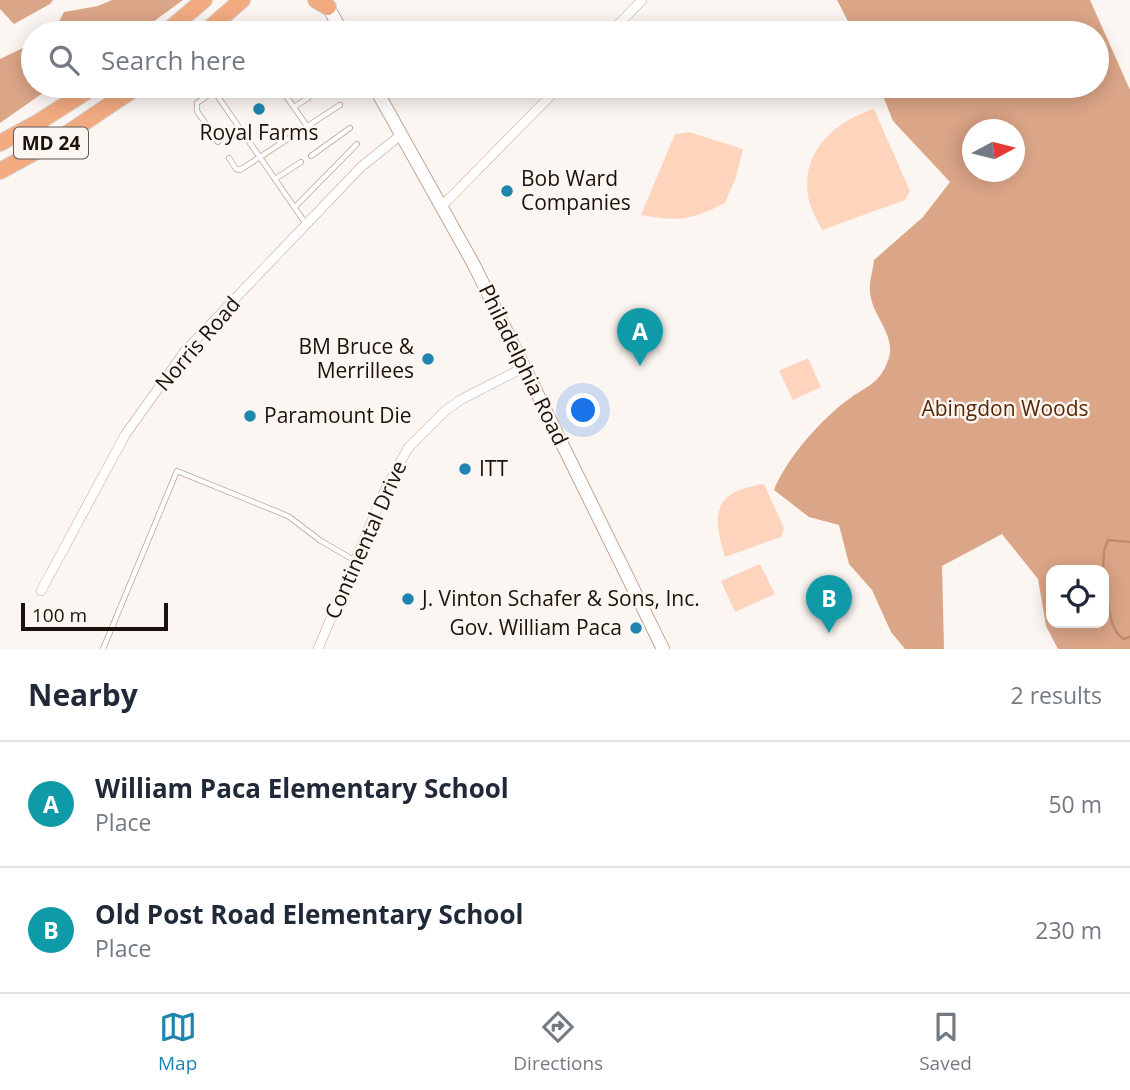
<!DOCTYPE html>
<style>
body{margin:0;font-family:"Open Sans",sans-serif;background:#f6f6f7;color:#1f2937}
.controls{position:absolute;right:21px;bottom:21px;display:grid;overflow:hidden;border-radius:14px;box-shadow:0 4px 18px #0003}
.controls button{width:63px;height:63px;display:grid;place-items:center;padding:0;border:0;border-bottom:2px solid #e0e1e3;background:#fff;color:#1f2937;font:35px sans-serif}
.compass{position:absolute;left:962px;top:119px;width:63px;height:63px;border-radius:50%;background:#fff;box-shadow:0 4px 18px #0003;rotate:83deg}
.scale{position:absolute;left:21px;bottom:18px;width:147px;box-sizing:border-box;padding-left:7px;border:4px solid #1c110b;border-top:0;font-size:19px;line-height:24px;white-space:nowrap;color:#1c110b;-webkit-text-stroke:5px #fcf6f2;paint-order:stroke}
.you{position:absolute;left:584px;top:411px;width:24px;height:24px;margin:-18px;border:5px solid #fff;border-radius:50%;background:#1a73e8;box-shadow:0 0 0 10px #1a73e833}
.badge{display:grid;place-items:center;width:46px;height:46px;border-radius:50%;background:#1d85ae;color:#fff;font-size:23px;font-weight:700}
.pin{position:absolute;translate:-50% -58px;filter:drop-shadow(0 2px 4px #0008)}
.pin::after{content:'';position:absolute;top:37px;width:24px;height:21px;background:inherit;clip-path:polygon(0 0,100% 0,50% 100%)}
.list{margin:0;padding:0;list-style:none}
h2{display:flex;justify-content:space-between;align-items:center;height:91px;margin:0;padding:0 28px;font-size:30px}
h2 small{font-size:23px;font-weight:400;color:#747a83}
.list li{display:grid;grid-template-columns:46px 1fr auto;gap:21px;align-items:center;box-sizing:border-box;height:126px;padding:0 28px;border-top:2px solid #e0e1e3}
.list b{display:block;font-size:26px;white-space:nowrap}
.list p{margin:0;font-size:23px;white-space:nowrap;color:#747a83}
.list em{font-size:23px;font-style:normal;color:#747a83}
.icon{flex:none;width:38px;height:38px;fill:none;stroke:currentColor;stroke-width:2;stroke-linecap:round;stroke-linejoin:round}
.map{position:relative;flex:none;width:1130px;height:649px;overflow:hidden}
.search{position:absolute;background:#fff;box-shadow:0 4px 18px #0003;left:21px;right:21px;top:21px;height:77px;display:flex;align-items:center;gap:18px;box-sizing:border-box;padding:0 24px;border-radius:38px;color:#747a83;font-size:26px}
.sheet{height:343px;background:#fff}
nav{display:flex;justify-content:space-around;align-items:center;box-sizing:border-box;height:98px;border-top:2px solid #e0e1e3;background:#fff;font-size:19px;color:#747a83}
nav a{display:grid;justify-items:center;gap:4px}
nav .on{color:#1d85ae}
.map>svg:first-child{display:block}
</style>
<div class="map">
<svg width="1130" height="649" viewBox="0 0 1130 649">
<rect width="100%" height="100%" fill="#fcf6f2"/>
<g fill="#fed4bc">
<path d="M874,109L910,191L905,200L822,230C818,222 813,213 810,204C797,156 832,122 874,109Z"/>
<path d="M689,132L743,149L736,177L725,203C691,220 679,222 641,215L675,134Z"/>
<path d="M808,358L821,387L793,400L779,371Z"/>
<path d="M764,484L784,528L781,537L725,557C711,513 714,491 764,484Z"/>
<path d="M760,564L775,594L735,612L721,581Z"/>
</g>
<g fill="#dba587" fill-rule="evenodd">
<path d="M0,0H53L50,4L14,24L0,9Z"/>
<path d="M112,0H183L138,33H53L64,12L98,6Z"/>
<path d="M837,0H1090L1130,90V649H1058L1046,626L1038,579L1002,534L942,566L944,649H905L891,632L872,590L849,564L839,525L809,517L774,490C786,459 822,418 849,399C865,387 879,384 887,363C899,336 872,318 870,292C869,282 873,270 874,260L923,217L950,182L893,121L879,86H1097V33H854ZM972,130H1014V172H972ZM1104,570V623H1051V570Z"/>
<path d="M33,43V86H53L0,123V59Z"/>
</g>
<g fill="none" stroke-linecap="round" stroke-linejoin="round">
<g stroke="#c08b6e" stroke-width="2.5">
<path d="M1103,570L1104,551L1108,540L1130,542"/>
<path d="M1104,572C1107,590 1107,631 1124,639L1130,637"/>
</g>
<g stroke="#c2a494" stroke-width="6">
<g id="lane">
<path d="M322,33L333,18"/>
<path d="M221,86L214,91L306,224"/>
<path d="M279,86L307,126"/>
<path d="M322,88L326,86"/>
<path d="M214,91L197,103V111L218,142"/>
<path d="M284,92L293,86"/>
<path d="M294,107L308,98"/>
<path d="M311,156L350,128"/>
<path d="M229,158L236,169L240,170L340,105"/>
<path d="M275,179L301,162"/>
<path d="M295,207L357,144"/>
<path d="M103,649L177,471L288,516L321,541L354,560"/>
</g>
</g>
<g stroke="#c2a494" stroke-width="10">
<g id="street">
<path d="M610,33L642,0"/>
<path d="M443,205L560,86"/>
<path d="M41,591L125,435L185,351L361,167L402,134"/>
<path d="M318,649L384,492L408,448L446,410L462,399L525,367"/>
</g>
</g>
<g stroke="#c2a494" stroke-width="14">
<g id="secondary">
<path d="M324,0L343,33"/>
<path d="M374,86L474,265L663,649"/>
</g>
</g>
<g stroke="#d6d4d3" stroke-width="18">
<g id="highway">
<path d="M316,0L328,7"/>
<path d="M165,33L204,0"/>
<path d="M204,33L242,0"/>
<path d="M0,143L37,123L95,86"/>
<path d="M0,171L64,136L138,86"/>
</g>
</g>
<use href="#lane" stroke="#fff" stroke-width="4.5"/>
<use href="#street" stroke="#fff" stroke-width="9"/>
<use href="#secondary" stroke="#fff" stroke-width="12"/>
<use href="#highway" stroke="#f2aa81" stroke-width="16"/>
</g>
<g fill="#1d85ae" stroke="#fcf6f2" stroke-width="2.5">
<circle cx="259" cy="109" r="7"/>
<circle cx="507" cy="191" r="7"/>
<circle cx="428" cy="359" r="7"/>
<circle cx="250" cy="416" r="7"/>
<circle cx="465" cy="469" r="7"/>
<circle cx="408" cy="599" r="7"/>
<circle cx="636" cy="628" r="7"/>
</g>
<g text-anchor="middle" stroke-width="5" stroke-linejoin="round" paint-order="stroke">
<rect fill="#fcf6f2" stroke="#5f5650" stroke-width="2" x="14" y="127.5" width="74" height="31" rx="5"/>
<g font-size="19" font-weight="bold" fill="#1c110b">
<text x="51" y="150">MD 24</text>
</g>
<g font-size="21" fill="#1c110b" stroke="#fcf6f2" text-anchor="start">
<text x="259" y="140" text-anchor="middle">Royal Farms</text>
<text x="521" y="186">Bob Ward<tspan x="521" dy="24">Companies</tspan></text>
<text x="414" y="354" text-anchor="end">BM Bruce &amp;<tspan x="414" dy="24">Merrillees</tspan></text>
<text x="264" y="423">Paramount Die</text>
<text x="479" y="476">ITT</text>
<text x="422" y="606">J. Vinton Schafer &amp; Sons, Inc.</text>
<text x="622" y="635" text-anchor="end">Gov. William Paca</text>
</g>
<g font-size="21" fill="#1c110b" stroke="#fcf6f2">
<text transform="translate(198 344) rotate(-49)" y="7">Norris Road</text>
<text transform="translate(523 365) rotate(64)" y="7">Philadelphia Road</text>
<text transform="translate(366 540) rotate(-66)" y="7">Continental Drive</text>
</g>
<g font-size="21" fill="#5a2905" stroke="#fcf6f2">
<text x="1005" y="416">Abingdon Woods</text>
</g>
</g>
</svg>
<div class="controls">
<button><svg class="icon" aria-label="locate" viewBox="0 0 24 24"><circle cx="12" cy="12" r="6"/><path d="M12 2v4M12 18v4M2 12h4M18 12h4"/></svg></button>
</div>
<svg class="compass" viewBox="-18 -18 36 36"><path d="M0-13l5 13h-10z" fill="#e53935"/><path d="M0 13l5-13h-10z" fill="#747a83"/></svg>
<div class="scale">100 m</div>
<div class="you"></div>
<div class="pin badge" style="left:640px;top:366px;background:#0f9aa8">A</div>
<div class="pin badge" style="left:829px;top:633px;background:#0f9aa8">B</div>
<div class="search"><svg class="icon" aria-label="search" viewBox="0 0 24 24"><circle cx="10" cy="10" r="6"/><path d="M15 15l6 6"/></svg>Search here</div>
</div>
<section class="sheet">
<h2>Nearby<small>2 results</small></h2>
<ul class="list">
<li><span class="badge" style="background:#0f9aa8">A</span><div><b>William Paca Elementary School</b><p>Place</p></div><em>50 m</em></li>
<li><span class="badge" style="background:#0f9aa8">B</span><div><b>Old Post Road Elementary School</b><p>Place</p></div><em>230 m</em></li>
</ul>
</section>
<nav>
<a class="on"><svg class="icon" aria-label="map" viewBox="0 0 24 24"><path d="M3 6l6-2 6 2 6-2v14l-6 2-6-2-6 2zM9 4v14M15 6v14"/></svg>Map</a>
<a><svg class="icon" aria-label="directions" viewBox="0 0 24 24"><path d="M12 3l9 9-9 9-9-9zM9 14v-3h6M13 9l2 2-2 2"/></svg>Directions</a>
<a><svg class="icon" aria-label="saved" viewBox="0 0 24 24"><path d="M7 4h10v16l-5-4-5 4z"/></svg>Saved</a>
</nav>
